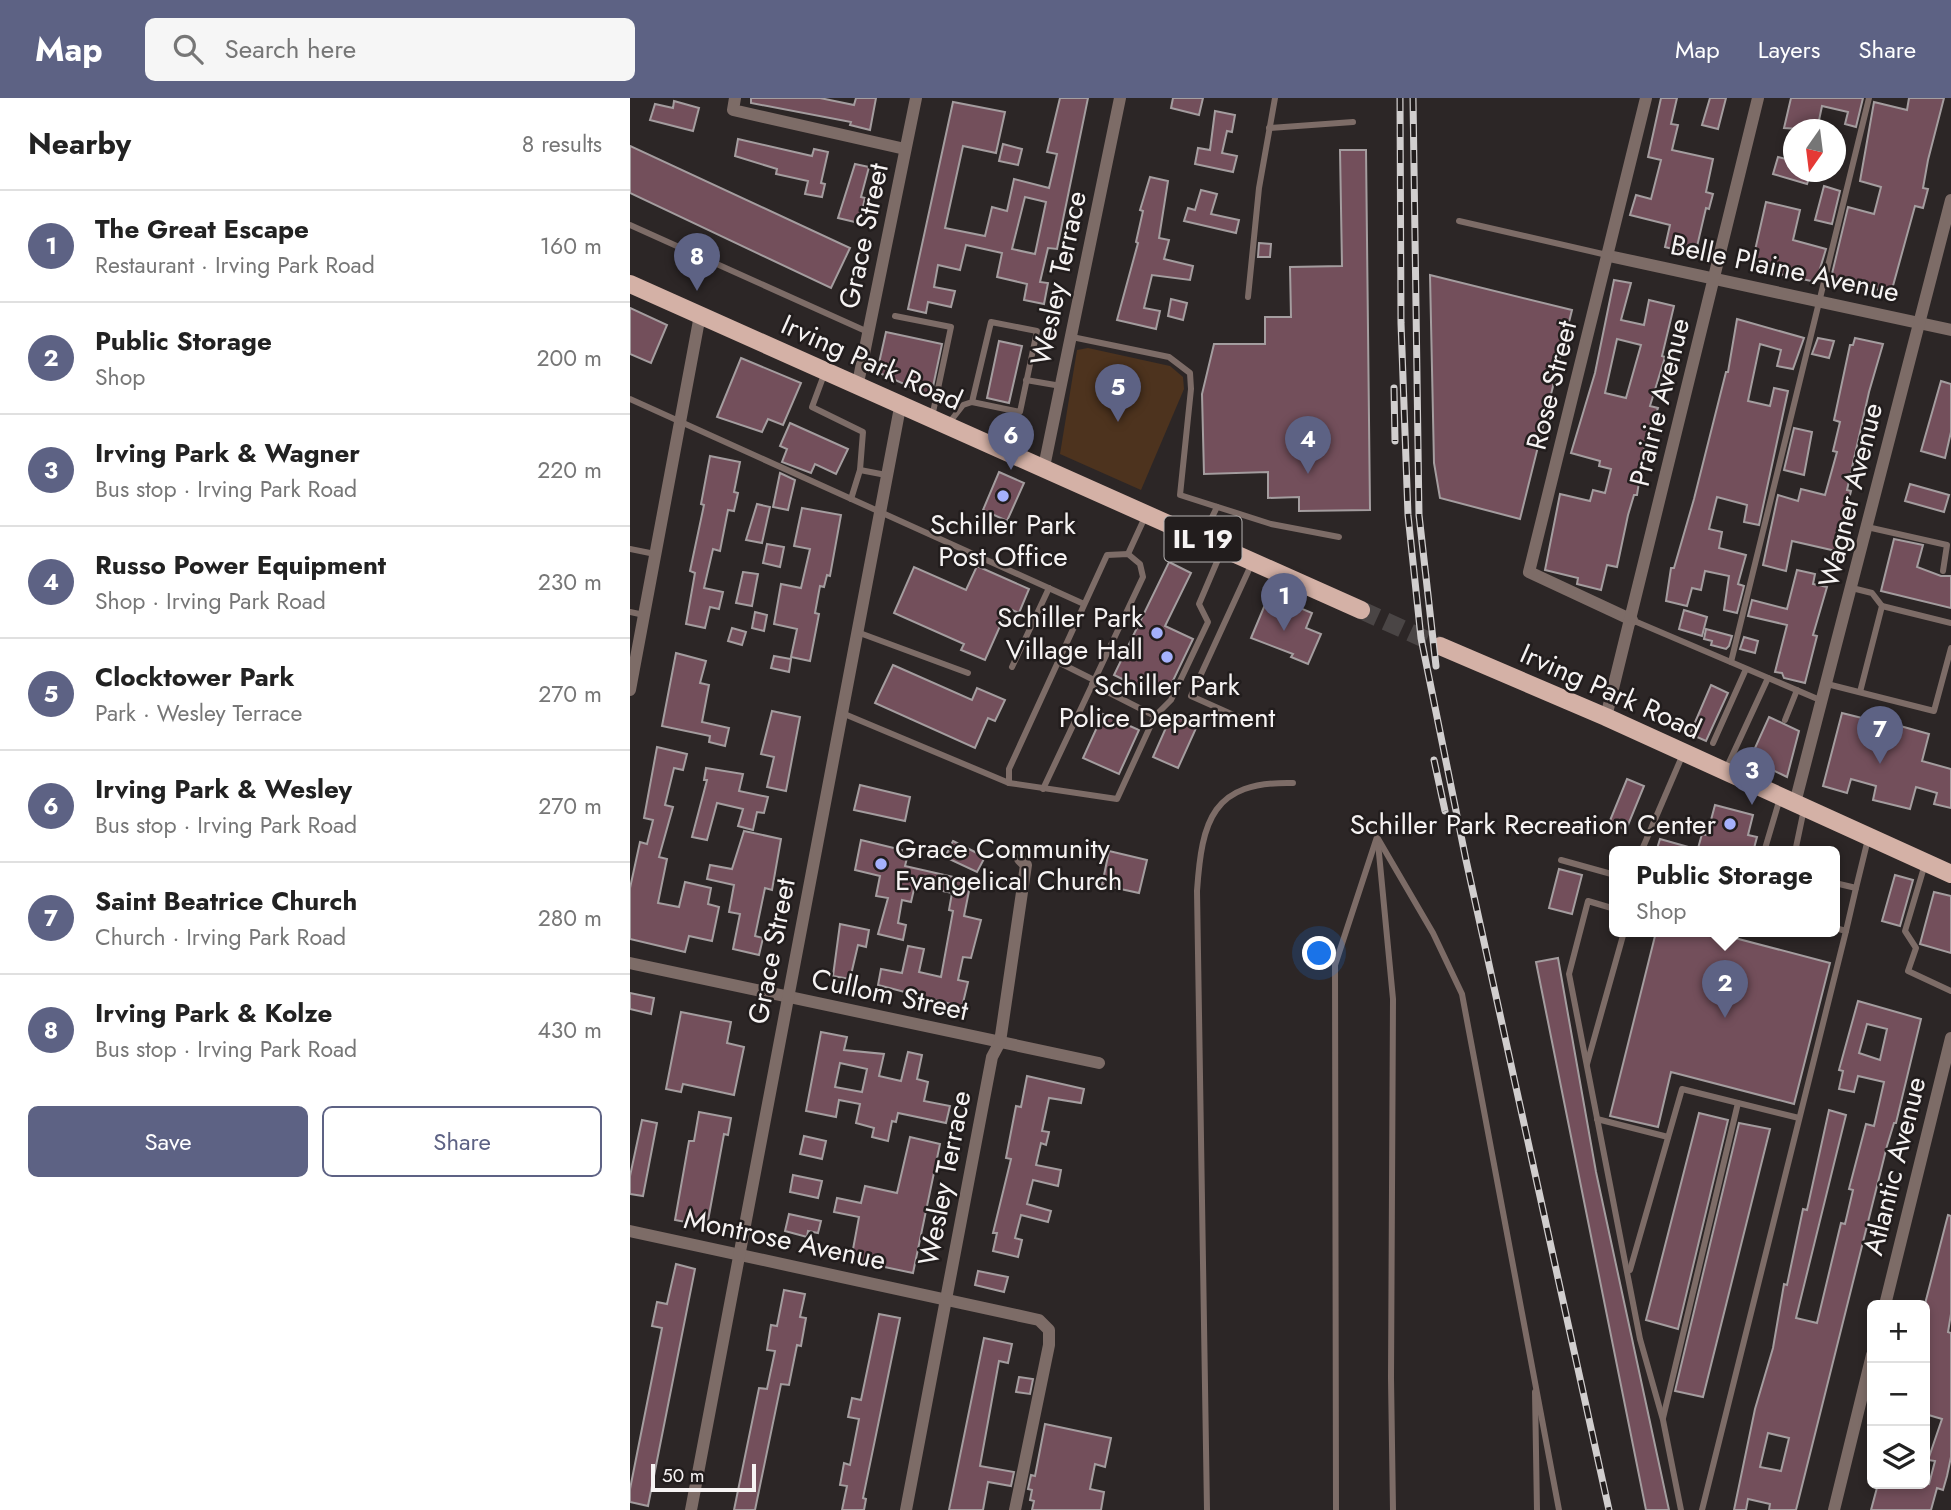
<!DOCTYPE html>
<meta charset="utf-8">
<style>
body{margin:0;font-family:Jost,sans-serif;background:#f6f6f6;color:#222}
.controls{position:absolute;right:21px;bottom:21px;display:grid;overflow:hidden;border-radius:10px;box-shadow:0 4px 10px #0003}
.controls button{width:63px;height:63px;display:grid;place-items:center;padding:0;border:0;border-bottom:2px solid #e0e0e0;background:#fff;color:#222;font:35px sans-serif}
.compass{position:absolute;left:1153px;top:21px;width:63px;height:63px;border-radius:50%;background:#fff;box-shadow:0 4px 10px #0003;rotate:194deg}
.scale{position:absolute;left:21px;bottom:18px;width:105px;box-sizing:border-box;padding-left:7px;border:4px solid #f6f3f3;border-top:0;font-size:19px;line-height:24px;white-space:nowrap;color:#f6f3f3;-webkit-text-stroke:5px #221d1d;paint-order:stroke}
.you{position:absolute;left:690px;top:856px;width:24px;height:24px;margin:-18px;border:5px solid #fff;border-radius:50%;background:#1a73e8;box-shadow:0 0 0 10px #1a73e833}
.badge{display:grid;place-items:center;width:46px;height:46px;border-radius:50%;background:#5d6284;color:#fff;font-size:23px;font-weight:700}
.pin{position:absolute;translate:-50% -58px;filter:drop-shadow(0 2px 4px #0008)}
.pin::after{content:'';position:absolute;top:37px;width:24px;height:21px;background:inherit;clip-path:polygon(0 0,100% 0,50% 100%)}
.popup{position:absolute;left:979px;top:748px;width:231px;height:91px;box-sizing:border-box;display:grid;place-content:center;border-radius:10px;background:#fff;filter:drop-shadow(0 2px 5px #0005);font-size:23px;white-space:nowrap;color:#767676}
.popup b{font-size:26px;color:#222}
.popup::after{content:'';position:absolute;left:50%;top:100%;margin-left:-14px;border:14px solid transparent;border-top-color:#fff}
.list{margin:0;padding:0;list-style:none}
h2{display:flex;justify-content:space-between;align-items:center;height:91px;margin:0;padding:0 28px;font-size:30px}
h2 small{font-size:23px;font-weight:400;color:#767676}
.list li{display:grid;grid-template-columns:46px 1fr auto;gap:21px;align-items:center;box-sizing:border-box;height:112px;padding:0 28px;border-top:2px solid #e0e0e0}
.list b{display:block;font-size:26px;white-space:nowrap}
.list p{margin:0;font-size:23px;white-space:nowrap;color:#767676}
.list em{font-size:23px;font-style:normal;color:#767676}
.actions{display:flex;gap:14px;padding:21px 28px}
.actions a{flex:1;padding:16px 0;border:2px solid #5d6284;border-radius:10px;text-align:center;font-size:24px;color:#5d6284}
.actions .main{background:#5d6284;color:#fff}
.icon{flex:none;width:38px;height:38px;fill:none;stroke:currentColor;stroke-width:2;stroke-linecap:round;stroke-linejoin:round}
.map{position:relative;flex:none;width:1321px;height:1412px;overflow:hidden}
header{display:flex;align-items:center;gap:42px;box-sizing:border-box;height:98px;padding:0 35px;background:#5d6284;color:#fff}
header strong{font-size:33px}
nav{display:flex;gap:38px;margin-inline-start:auto;font-size:24px}
.search{width:490px;height:63px;background:#f6f6f6;display:flex;align-items:center;gap:18px;box-sizing:border-box;padding:0 24px;border-radius:10px;color:#767676;font-size:26px}
main{display:flex}
aside{flex:1;background:#fff}
.map>svg:first-child{display:block}
</style>
<header>
<strong>Map</strong>
<div class="search"><svg class="icon" aria-label="search" viewBox="0 0 24 24"><circle cx="10" cy="10" r="6"/><path d="M15 15l6 6"/></svg>Search here</div>
<nav><a>Map</a><a>Layers</a><a>Share</a></nav>
</header>
<main>
<aside>
<h2>Nearby<small>8 results</small></h2>
<ul class="list">
<li><span class="badge">1</span><div><b>The Great Escape</b><p>Restaurant · Irving Park Road</p></div><em>160 m</em></li>
<li><span class="badge">2</span><div><b>Public Storage</b><p>Shop</p></div><em>200 m</em></li>
<li><span class="badge">3</span><div><b>Irving Park &amp; Wagner</b><p>Bus stop · Irving Park Road</p></div><em>220 m</em></li>
<li><span class="badge">4</span><div><b>Russo Power Equipment</b><p>Shop · Irving Park Road</p></div><em>230 m</em></li>
<li><span class="badge">5</span><div><b>Clocktower Park</b><p>Park · Wesley Terrace</p></div><em>270 m</em></li>
<li><span class="badge">6</span><div><b>Irving Park &amp; Wesley</b><p>Bus stop · Irving Park Road</p></div><em>270 m</em></li>
<li><span class="badge">7</span><div><b>Saint Beatrice Church</b><p>Church · Irving Park Road</p></div><em>280 m</em></li>
<li><span class="badge">8</span><div><b>Irving Park &amp; Kolze</b><p>Bus stop · Irving Park Road</p></div><em>430 m</em></li>
</ul>
<div class="actions"><a class="main">Save</a><a>Share</a></div>
</aside>
<div class="map">
<svg width="1321" height="1412" viewBox="0 0 1321 1412">
<rect width="100%" height="100%" fill="#2c2626"/>
<path fill="#4d331e" d="M458,250L540,268L553,279L554,291L511,392L430,356L447,252Z"/>
<g fill="#734f5b" stroke="#a49d9f" stroke-width="2" fill-rule="evenodd">
<path d="M121,0H190L224,7L226,0H246L240,32L220,27L221,24L121,5Z"/>
<path d="M430,0H458L427,151L418,150L410,184L418,185L414,206L394,202L397,186L367,179L372,155L336,147L330,172L308,167L304,189L325,193L321,209L298,204L296,215L278,211L323,4L375,14L366,55L333,48L315,130L355,138L362,109L377,113L384,81L419,90L427,56L417,54ZM395,99L416,104L405,156L382,151Z"/>
<path d="M543,0H573L569,17L541,10Z"/>
<path d="M1031,0H1047L1041,26L1048,27L1042,52L1083,61L1076,94L1083,96L1079,111L1076,110L1065,157L1035,149L1040,127L1000,117L1006,97L1021,101L1031,62L1018,59Z"/>
<path d="M1080,0H1096L1088,31L1072,27Z"/>
<path d="M1161,0H1233L1226,29L1215,26L1218,14L1192,8L1187,32L1154,30Z"/>
<path d="M1279,0H1314L1298,62L1293,90L1298,91L1293,110L1285,108L1261,195L1201,180L1218,109L1244,116L1251,89L1230,83L1244,4L1277,12Z"/>
<path d="M44,3L69,10L63,33L20,22L25,6L43,10Z"/>
<path d="M585,13L605,17L602,34L597,33L592,55L607,58L603,74L565,66L568,50L580,52Z"/>
<path d="M108,41L182,58L184,51L198,54L191,85L195,86L192,99L175,96L178,83L146,76L147,71L105,58Z"/>
<path d="M373,46L392,51L388,67L369,63Z"/>
<path d="M0,48L220,150L201,190L0,95Z"/>
<path d="M710,52H736L740,412L669,413V399L638,400V374L574,376L572,296L584,246H635V219H661L660,169L712,168Z"/>
<path d="M1148,59L1164,63V74H1181L1177,86L1143,76Z"/>
<path d="M225,66L239,69L231,99L235,100L229,125L208,120Z"/>
<path d="M520,79L538,83L529,140L539,142L534,161L563,168L560,182L522,177L514,210L530,213L526,231L487,222L508,145L506,144L513,113L510,112Z"/>
<path d="M1194,88L1210,93L1202,126L1185,122Z"/>
<path d="M571,92L587,96L581,116L609,122L606,135L554,123L558,110L565,112Z"/>
<path d="M1136,104L1170,112L1163,142L1196,151L1186,184L1121,170Z"/>
<path d="M629,145L641,146L640,159H628Z"/>
<path d="M800,177L942,212L890,421L810,400L804,365Z"/>
<path d="M984,182L1001,185L991,222L1014,227L1019,202L1044,208L1032,258L1035,259L1020,308L1028,310L1014,352L1007,397H1004L998,417L987,469L977,467L971,492L947,486L948,480L915,472L930,396L960,403L963,392L975,395L981,371L969,368L970,363L941,355L965,275ZM987,241L1011,247L996,300L975,295Z"/>
<path d="M541,201L557,205L553,222L538,218Z"/>
<path d="M0,210L37,227L21,265L0,256Z"/>
<path d="M1107,221L1174,240L1163,271L1147,268L1151,252L1130,246L1118,303L1140,308L1144,290L1158,293L1129,427L1114,424L1117,407L1087,399L1079,431L1092,434L1089,450L1116,457L1108,486L1114,488L1107,515L1094,512L1099,478L1075,473L1071,492L1062,490L1057,508L1036,503L1041,470H1044L1064,401L1096,274H1098Z"/>
<path d="M256,234L312,246L301,298L247,274Z"/>
<path d="M1188,240L1204,243L1199,260L1182,256Z"/>
<path d="M1225,240L1253,246L1239,294L1217,392L1221,393L1206,453L1162,443L1156,473L1133,467L1148,397L1168,403L1171,391L1195,397L1207,354L1203,353L1210,324L1204,322L1220,247H1223Z"/>
<path d="M369,243L392,248L379,305L357,300Z"/>
<path d="M111,260L171,285L153,327L138,321L132,334L87,319Z"/>
<path d="M1311,283L1321,286V334L1315,360L1291,353Z"/>
<path d="M160,325L218,351L206,376L185,366L181,375L152,364L157,351L150,348Z"/>
<path d="M1164,330L1182,334L1174,377L1154,372Z"/>
<path d="M80,358L110,364L104,394L108,395L104,413L98,412L90,453L83,451L74,490L93,494L89,511L80,509L75,530L56,526L65,475L60,473L74,407L71,406Z"/>
<path d="M369,374L394,385L377,423L353,412Z"/>
<path d="M150,375L165,382L158,412L143,409Z"/>
<path d="M1280,386L1319,397L1314,414L1275,403Z"/>
<path d="M127,406L140,409L132,445L116,442Z"/>
<path d="M172,410L211,417L200,478L197,477L194,489L190,488L185,515L189,516L180,563L161,559L167,531L144,526L151,486L171,490L180,451L164,448Z"/>
<path d="M1264,441L1293,447L1287,469L1311,478H1321V510L1251,493Z"/>
<path d="M137,446L154,449L150,469L133,465Z"/>
<path d="M539,464L561,475L535,528L563,541L539,591L530,587L525,597L484,577Z"/>
<path d="M347,468L399,491L389,515L378,510L355,562L331,552L334,546L264,515L284,469L336,492Z"/>
<path d="M1167,472L1185,476L1183,486L1197,489L1183,537L1187,538L1175,585L1154,580L1152,575L1145,574L1157,527L1118,518L1122,502L1157,511Z"/>
<path d="M113,474L128,476L122,508L106,505Z"/>
<path d="M639,497L682,515L676,530L691,536L678,566L661,559L663,556L621,540Z"/>
<path d="M1054,512L1077,519L1072,538L1049,531Z"/>
<path d="M125,514L137,517L134,533L122,530Z"/>
<path d="M102,530L116,534L112,547L98,543Z"/>
<path d="M1076,531L1102,538L1099,548L1096,551L1081,547L1082,543L1074,541Z"/>
<path d="M1114,539L1128,543L1125,555L1110,551Z"/>
<path d="M46,555L76,563L70,585L79,587L72,624L99,630L95,648L79,644L80,638L32,628Z"/>
<path d="M144,558L161,561L159,574L141,570Z"/>
<path d="M263,567L342,602L347,590L375,602L365,623L358,620L345,650L245,605Z"/>
<path d="M1081,587L1098,595L1076,643L1060,636Z"/>
<path d="M142,613L170,619L156,693L137,689L144,659L131,656Z"/>
<path d="M1212,615L1236,621L1233,633L1259,640L1263,626L1299,636L1292,663L1321,671V710L1304,706L1307,695L1286,689L1280,711L1243,702L1246,688L1221,681L1217,695L1193,688Z"/>
<path d="M473,616L509,632L489,676L453,660Z"/>
<path d="M542,616L567,628L548,670L523,659Z"/>
<path d="M1139,619L1169,633L1157,679L1120,661Z"/>
<path d="M27,649L57,656L53,672L44,670L35,707L43,709L29,759L37,761L28,805L49,809L55,784L81,790L78,806L89,809L82,843L59,838L55,854L0,841V790L10,744L17,746L23,722L14,720Z"/>
<path d="M76,670L113,676L109,693L138,699L134,715L127,714L123,732L108,728L113,711L87,705L77,742L62,739L77,682H74Z"/>
<path d="M997,681L1014,688L996,732L979,725Z"/>
<path d="M230,687L280,699L275,723L224,712Z"/>
<path d="M1085,707L1123,717L1118,737L1127,739L1123,754H1067L1072,736L1077,737Z"/>
<path d="M114,733L151,741L142,792L135,790L125,838L133,840L129,857L103,851L110,816L99,814L104,787L77,781L80,767L102,771Z"/>
<path d="M1030,741L1062,750L1061,754H1026Z"/>
<path d="M231,742L272,752L270,758L277,760L275,768L341,783L334,818L351,822L341,860L333,859L328,882L338,884L332,909L248,887L251,871L272,875L278,848L294,851L289,874L311,879L323,813L319,812L322,795L285,787L281,804L272,802L268,825L276,827L273,842L248,836L258,800L246,798L250,778L225,772Z"/>
<path d="M323,743L355,759L347,774L315,759Z"/>
<path d="M479,753L517,762L509,795L472,787Z"/>
<path d="M929,771L952,777L942,816L919,810Z"/>
<path d="M1265,777L1283,782L1270,828L1252,823Z"/>
<path d="M1304,794L1321,798V855L1290,846Z"/>
<path d="M210,826L239,832L236,849L228,847L220,881L203,878Z"/>
<path d="M1026,834H1082L1200,865L1164,1006L1041,974L1028,1029L980,1018Z"/>
<path d="M928,860L966,1074L1039,1412H1016L906,864Z"/>
<path d="M0,895L24,900L21,916L0,911Z"/>
<path d="M1228,903L1291,921L1266,1025H1264L1257,1048L1166,1412H1139L1140,1406L1118,1401L1116,1412H1104L1125,1311L1143,1250L1154,1186L1157,1187L1173,1111L1177,1112L1199,1012L1216,1017L1166,1220L1187,1225L1211,1125L1215,1126L1223,1092L1219,1091L1236,1026L1244,1028L1254,984L1228,978L1224,994L1209,991L1213,973L1209,972ZM1237,926L1257,931L1250,962L1229,955ZM1138,1335L1159,1340L1151,1373L1130,1369Z"/>
<path d="M51,914L101,924L97,945L114,949L104,997L53,986L51,994L36,991Z"/>
<path d="M191,934L217,939L214,952L254,956L249,978L271,983L278,954L292,957L287,981L298,984L294,1003L320,1008L316,1025L268,1015L266,1024L262,1023L258,1043L242,1039L244,1030L226,1025L230,1006L209,1002L206,1019L176,1013ZM210,965L237,971L232,994L205,989Z"/>
<path d="M397,978L454,991L451,1005L419,1000L412,1033L419,1034L416,1047L411,1045L406,1067L431,1072L428,1088L403,1082L397,1106L421,1113L418,1124L391,1117L385,1140L392,1142L388,1159L363,1153L367,1135H363L381,1061L376,1060L386,1008L391,1009Z"/>
<path d="M69,1014L101,1020L98,1037L94,1036L77,1128L45,1122L59,1043H64Z"/>
<path d="M1069,1015L1098,1022L1048,1231L1016,1222Z"/>
<path d="M12,1022L27,1025L13,1098L0,1096V1078Z"/>
<path d="M1109,1025L1140,1031L1073,1299L1045,1293Z"/>
<path d="M174,1038L196,1043L192,1061L170,1056Z"/>
<path d="M280,1039L310,1046L283,1175L221,1162L229,1119L204,1114L207,1100L231,1105L235,1088L267,1095Z"/>
<path d="M163,1077L192,1083L188,1100L160,1094Z"/>
<path d="M159,1116L191,1123L188,1135L178,1133L177,1139L155,1133Z"/>
<path d="M1318,1117L1321,1118V1216L1318,1234L1321,1235V1359L1317,1378L1313,1392L1307,1390L1301,1412H1241L1248,1386H1299L1305,1363L1298,1362L1312,1321L1295,1316V1206Z"/>
<path d="M46,1166L65,1171L18,1408L0,1404V1391L32,1230L22,1228L27,1204L37,1206Z"/>
<path d="M348,1173L378,1179L374,1194L345,1187Z"/>
<path d="M154,1192L175,1196L170,1219L176,1220L171,1248L167,1247L159,1287L151,1286L125,1412H104L129,1290L137,1291L145,1253L137,1252L141,1227L147,1228Z"/>
<path d="M249,1216L270,1220L233,1400L236,1401L234,1412H212L217,1388L210,1387L214,1365L220,1367L229,1321L218,1319L222,1300L231,1302Z"/>
<path d="M354,1240L382,1246L378,1265L369,1263L350,1368L384,1374L381,1388L358,1384L353,1412H319Z"/>
<path d="M389,1279L403,1281L400,1296L386,1294Z"/>
<path d="M415,1326L481,1340L475,1369L465,1366L460,1391L474,1394L471,1412H402L404,1403L400,1402L402,1392L398,1391L401,1377L405,1378Z"/>
</g>
<g fill="none" stroke-linecap="round" stroke-linejoin="round">
<path stroke="#4a4545" stroke-width="18" stroke-dasharray="18 9" stroke-linecap="butt" d="M731,512L810,548"/>
<g stroke="#7d6c67" stroke-width="6">
<path d="M639,30L723,24"/>
<path d="M829,123L977,157"/>
<path d="M0,127L238,234"/>
<path d="M618,199L629,90L645,0"/>
<path d="M265,218L321,229L302,319"/>
<path d="M442,239L539,259L560,275L561,291L550,397L641,426L709,439"/>
<path d="M195,274L182,309L233,334L230,372L221,401"/>
<path d="M396,282L431,288"/>
<path d="M0,301L454,506"/>
<path d="M319,325L333,307L342,304L390,314L407,233L361,224L342,304"/>
<path d="M230,372L256,377"/>
<path d="M1237,429L1317,447L1313,473"/>
<path d="M573,438L587,409"/>
<path d="M0,451L25,456"/>
<path d="M498,456L515,419"/>
<path d="M1222,490L1242,495L1252,508L1230,594"/>
<path d="M1252,508L1321,525"/>
<path d="M0,514L14,517"/>
<path d="M1002,522L1190,602"/>
<path d="M227,534L338,575"/>
<path d="M428,564L464,582"/>
<path d="M1101,564L1239,0"/>
<path d="M382,569L419,490"/>
<path d="M1197,586L1304,613L1321,550"/>
<path d="M212,615L379,685L487,701L525,618L462,586"/>
<path d="M525,618L541,602L578,524L569,506L592,452"/>
<path d="M1155,622L1167,592"/>
<path d="M617,623L561,598L622,465"/>
<path d="M1083,645L1116,571"/>
<path d="M1096,671L1138,580"/>
<path d="M379,685V671L477,457L498,456L510,466L513,479L413,691"/>
<path d="M747,739L803,835L832,896L929,1412"/>
<path d="M748,745L763,901L761,1280L763,1412"/>
<path d="M1011,754L1053,656"/>
<path d="M1134,754L1150,700"/>
<path d="M1165,754L1174,711"/>
<path d="M931,762L985,777"/>
<path d="M1295,766L1275,833L1286,850L1278,873L1321,893"/>
<path d="M1205,785L1226,790L1238,741"/>
<path d="M985,811L958,803L939,876L1010,1241L1033,1322L1051,1412"/>
<path d="M1205,830L1216,833L1226,790"/>
<path d="M957,966L994,834"/>
<path d="M967,1021L1038,1039"/>
<path d="M1000,1172L1052,991L1169,1020"/>
<path d="M905,1294L907,1412"/>
<path d="M1033,1320L1108,1005"/>
<path d="M577,1412L567,793C572,722 582,683 663,685"/>
<path d="M706,1412L705,867L747,739"/>
<path d="M1072,1412L1216,833"/>
</g>
<g stroke="#7d6c67" stroke-width="12">
<path d="M105,0L103,12L275,51"/>
<path d="M979,158L1321,232"/>
<path d="M228,285L286,0"/>
<path d="M414,369L490,0"/>
<path d="M1002,522L899,474L1016,0"/>
<path d="M0,592L70,217"/>
<path d="M976,619L1128,0"/>
<path d="M1165,705L1321,102"/>
<path d="M0,865L469,965"/>
<path d="M0,1133L409,1222L419,1232V1247L385,1412"/>
<path d="M1255,1207L1321,940"/>
<path d="M61,1412L271,304"/>
<path d="M276,1412L362,959L370,944L396,767L390,761"/>
<path d="M1204,1412L1242,1257"/>
</g>
<g stroke="#d4b1a6" stroke-width="18">
<path d="M0,186L731,512"/>
<path d="M810,548L976,619L1321,776"/>
</g>
<g stroke="#d1cece" stroke-width="7">
<g id="rail">
<path d="M770,0L771,225L778,417L791,540L836,762L979,1412"/>
<path d="M783,0L789,417L806,568"/>
<path d="M764,290L765,343"/>
<path d="M804,662L815,713"/>
</g>
</g>
<use href="#rail" stroke="#221d1d" stroke-width="4.5" stroke-dasharray="13" stroke-linecap="butt"/>
</g>
<g fill="#a5b1fc" stroke="#221d1d" stroke-width="2.5">
<circle cx="373" cy="398" r="7"/>
<circle cx="527" cy="535" r="7"/>
<circle cx="537" cy="559" r="7"/>
<circle cx="1100" cy="726" r="7"/>
<circle cx="251" cy="766" r="7"/>
</g>
<g text-anchor="middle" stroke-width="5" stroke-linejoin="round" paint-order="stroke">
<rect fill="#221d1d" stroke="#b6b3b3" stroke-width="2" x="534.5" y="418.5" width="77" height="45" rx="5"/>
<g font-size="26" font-weight="bold" fill="#f6f3f3">
<text x="573" y="450">IL 19</text>
</g>
<g font-size="28" fill="#f6f3f3" stroke="#221d1d">
<text transform="translate(233 138) rotate(-78)" y="10">Grace Street</text>
<text transform="translate(1155 170) rotate(12)" y="10">Belle Plaine Avenue</text>
<text transform="translate(428 180) rotate(-78)" y="10">Wesley Terrace</text>
<text transform="translate(242 264) rotate(24)" y="10">Irving Park Road</text>
<text transform="translate(921 287) rotate(-76)" y="10">Rose Street</text>
<text transform="translate(1029 304) rotate(-76)" y="10">Prairie Avenue</text>
<text transform="translate(1220 397) rotate(-76)" y="10">Wagner Avenue</text>
<text transform="translate(981 593) rotate(24)" y="10">Irving Park Road</text>
<text transform="translate(141 853) rotate(-79)" y="10">Grace Street</text>
<text transform="translate(260 896) rotate(12)" y="10">Cullom Street</text>
<text transform="translate(1264 1068) rotate(-76)" y="10">Atlantic Avenue</text>
<text transform="translate(314 1080) rotate(-79)" y="10">Wesley Terrace</text>
<text transform="translate(155 1141) rotate(12)" y="10">Montrose Avenue</text>
</g>
<g font-size="28" fill="#f6f3f3" stroke="#221d1d">
<text x="373" y="436">Schiller Park<tspan x="373" dy="32">Post Office</tspan></text>
<text x="513" y="529" text-anchor="end">Schiller Park<tspan x="513" dy="32">Village Hall</tspan></text>
<text x="537" y="597">Schiller Park<tspan x="537" dy="32">Police Department</tspan></text>
<text x="1086" y="736" text-anchor="end">Schiller Park Recreation Center</text>
<text x="265" y="760" text-anchor="start">Grace Community<tspan x="265" dy="32">Evangelical Church</tspan></text>
</g>
</g>
</svg>
<div class="controls">
<button>+</button>
<button>−</button>
<button><svg class="icon" aria-label="layers" viewBox="0 0 24 24"><path d="M12 4l9 5-9 5-9-5zM3 14l9 5 9-5"/></svg></button>
</div>
<svg class="compass" viewBox="-18 -18 36 36"><path d="M0-13l5 13h-10z" fill="#e53935"/><path d="M0 13l5-13h-10z" fill="#767676"/></svg>
<div class="scale">50 m</div>
<div class="you"></div>
<div class="pin badge" style="left:654px;top:533px">1</div>
<div class="pin badge" style="left:1095px;top:920px">2</div>
<div class="popup"><b>Public Storage</b>Shop</div>
<div class="pin badge" style="left:1122px;top:707px">3</div>
<div class="pin badge" style="left:678px;top:376px">4</div>
<div class="pin badge" style="left:488px;top:324px">5</div>
<div class="pin badge" style="left:381px;top:372px">6</div>
<div class="pin badge" style="left:1250px;top:666px">7</div>
<div class="pin badge" style="left:67px;top:193px">8</div>
</div>
</main>
